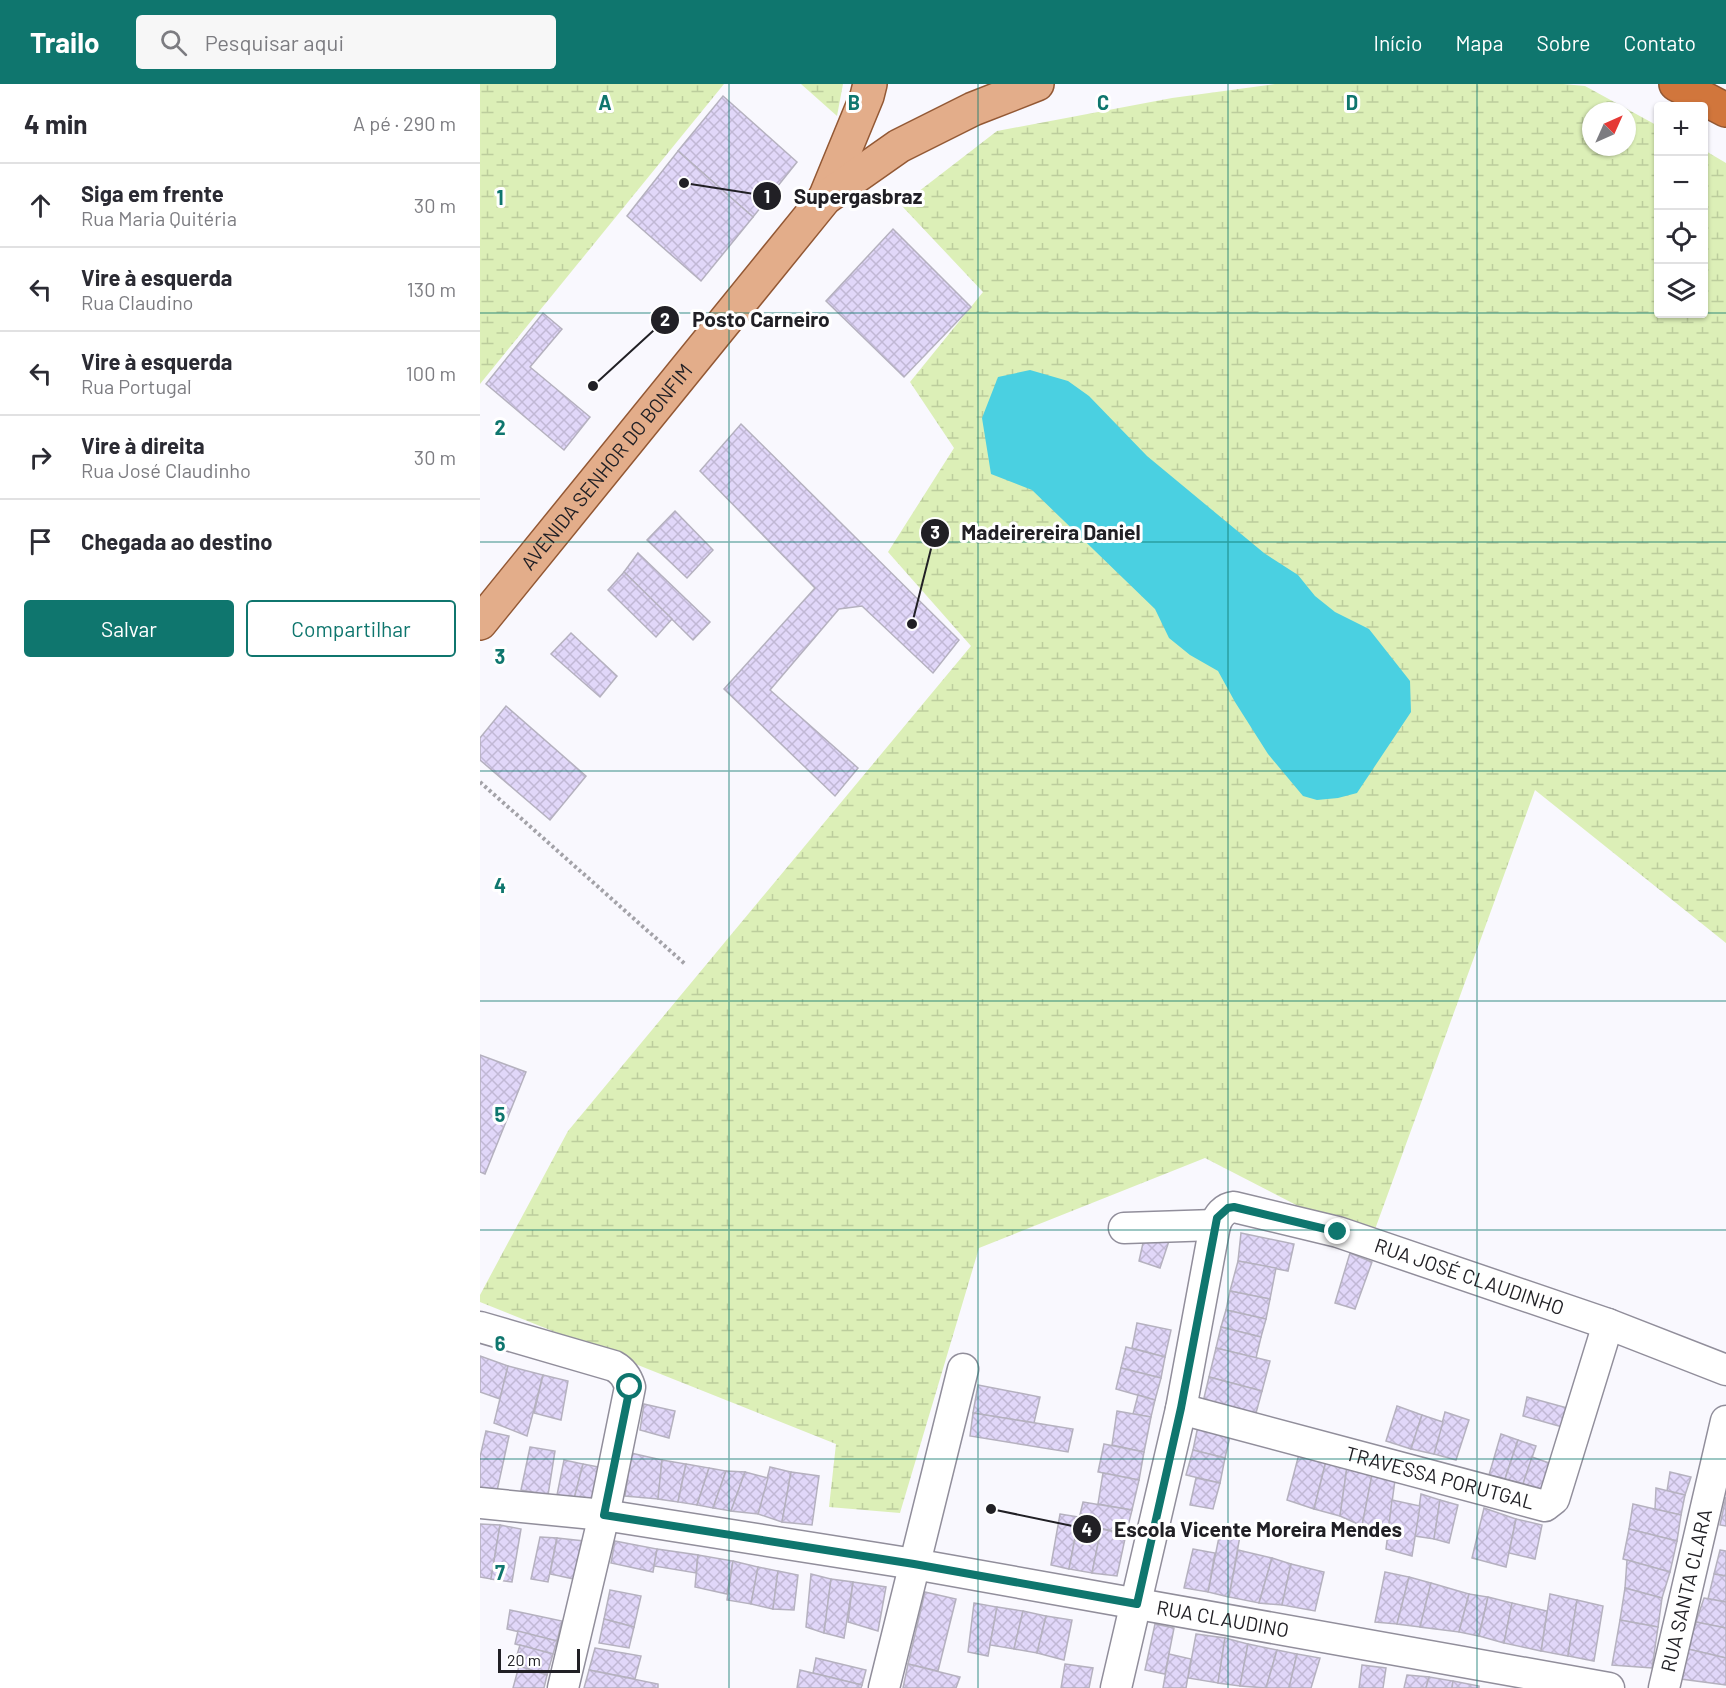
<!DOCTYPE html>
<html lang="pt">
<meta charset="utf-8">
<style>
body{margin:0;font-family:Barlow,sans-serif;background:#f7f7f7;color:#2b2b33}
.controls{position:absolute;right:18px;top:18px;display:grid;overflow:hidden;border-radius:6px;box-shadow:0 2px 4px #0004}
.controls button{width:54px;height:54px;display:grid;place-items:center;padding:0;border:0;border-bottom:2px solid #e1e1e2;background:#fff;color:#2b2b33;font:30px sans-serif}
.compass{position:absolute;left:1102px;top:18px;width:54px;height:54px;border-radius:50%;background:#fff;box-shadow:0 2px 4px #0004;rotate:45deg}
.scale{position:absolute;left:18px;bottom:15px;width:82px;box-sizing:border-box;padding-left:6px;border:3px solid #212025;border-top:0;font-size:16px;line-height:21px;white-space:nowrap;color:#212025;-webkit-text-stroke:4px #fff;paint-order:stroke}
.stop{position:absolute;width:18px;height:18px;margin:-14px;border:4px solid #0f766e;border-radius:50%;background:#fff}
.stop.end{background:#0f766e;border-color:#fff;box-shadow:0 2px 6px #0008}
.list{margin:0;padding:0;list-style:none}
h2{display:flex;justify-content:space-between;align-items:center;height:78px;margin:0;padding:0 24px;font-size:26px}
h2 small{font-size:20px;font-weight:400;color:#7c7c81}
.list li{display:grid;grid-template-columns:39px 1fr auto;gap:18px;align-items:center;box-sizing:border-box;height:84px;padding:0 24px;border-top:2px solid #e1e1e2}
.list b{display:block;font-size:22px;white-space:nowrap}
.list p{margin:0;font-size:20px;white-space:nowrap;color:#7c7c81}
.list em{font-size:20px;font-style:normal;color:#7c7c81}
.actions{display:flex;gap:12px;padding:18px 24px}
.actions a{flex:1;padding:14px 0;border:2px solid #0f766e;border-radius:6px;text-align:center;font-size:21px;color:#0f766e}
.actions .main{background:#0f766e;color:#fff}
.icon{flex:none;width:33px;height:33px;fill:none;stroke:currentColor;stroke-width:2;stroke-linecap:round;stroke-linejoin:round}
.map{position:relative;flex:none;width:1246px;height:1604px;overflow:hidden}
header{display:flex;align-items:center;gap:36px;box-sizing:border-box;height:84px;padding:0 30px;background:#0f766e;color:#fff}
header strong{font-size:28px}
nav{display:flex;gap:33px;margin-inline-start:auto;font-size:21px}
.search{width:420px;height:54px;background:#f7f7f7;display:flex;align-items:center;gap:15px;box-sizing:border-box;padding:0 21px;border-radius:6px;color:#7c7c81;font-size:22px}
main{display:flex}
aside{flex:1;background:#fff}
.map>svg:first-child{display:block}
</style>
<header>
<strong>Trailo</strong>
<div class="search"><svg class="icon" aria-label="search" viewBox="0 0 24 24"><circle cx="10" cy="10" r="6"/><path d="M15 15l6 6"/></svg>Pesquisar aqui</div>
<nav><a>Início</a><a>Mapa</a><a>Sobre</a><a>Contato</a></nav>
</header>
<main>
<aside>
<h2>4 min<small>A pé · 290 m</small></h2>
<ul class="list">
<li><svg class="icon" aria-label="ahead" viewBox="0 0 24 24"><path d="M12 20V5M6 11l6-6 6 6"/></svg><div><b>Siga em frente</b><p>Rua Maria Quitéria</p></div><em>30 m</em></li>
<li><svg class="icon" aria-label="left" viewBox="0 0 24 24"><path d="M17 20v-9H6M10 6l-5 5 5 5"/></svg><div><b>Vire à esquerda</b><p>Rua Claudino</p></div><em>130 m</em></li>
<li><svg class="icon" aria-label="left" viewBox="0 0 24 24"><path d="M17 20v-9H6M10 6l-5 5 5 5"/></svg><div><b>Vire à esquerda</b><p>Rua Portugal</p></div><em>100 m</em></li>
<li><svg class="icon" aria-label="right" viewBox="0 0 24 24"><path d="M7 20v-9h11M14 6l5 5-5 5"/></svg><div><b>Vire à direita</b><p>Rua José Claudinho</p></div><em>30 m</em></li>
<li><svg class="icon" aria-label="arrive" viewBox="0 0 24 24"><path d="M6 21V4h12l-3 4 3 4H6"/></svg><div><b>Chegada ao destino</b></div></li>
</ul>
<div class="actions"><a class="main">Salvar</a><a>Compartilhar</a></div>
</aside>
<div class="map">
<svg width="1246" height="1604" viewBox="0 0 1246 1604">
<defs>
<pattern id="wetland-marsh" width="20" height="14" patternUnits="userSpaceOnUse" patternTransform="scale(1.5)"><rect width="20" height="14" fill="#dcefb7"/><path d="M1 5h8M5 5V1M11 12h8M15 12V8" fill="none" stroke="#bccd9d"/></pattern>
<pattern id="building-cross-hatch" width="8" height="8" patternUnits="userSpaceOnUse" patternTransform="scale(1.5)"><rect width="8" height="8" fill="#e1d7f9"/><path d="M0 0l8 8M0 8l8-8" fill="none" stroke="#c1b8d5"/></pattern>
</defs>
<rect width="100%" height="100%" fill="#f9f8fe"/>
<g fill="url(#wetland-marsh)" fill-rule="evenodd">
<path d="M0,0H244L0,300Z"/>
<path d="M321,0H363L357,32Z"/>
<path d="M795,0H1083L1105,2L1178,42V230H1224V66L1246,79V859L1055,706L890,1159L725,1074L499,1164L420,1429L349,1423L356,1360L0,1218V1211L88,1047L491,562L408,468L474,364L430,298L503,208L421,121L517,47L692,14ZM1111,27H1147V63H1111Z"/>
</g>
<path fill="#4ad0e1" d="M550,286L588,297L609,312L667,372L784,469L818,491L835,512L855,528L889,545L930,597L931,628L877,709L858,714L837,716L823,712L788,670L755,618L738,587L710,571L689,554L675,525L552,406L511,390L502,334L518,293Z"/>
<g fill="url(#building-cross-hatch)" stroke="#b5b1bf" stroke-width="1.5">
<path d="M243,12L317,78L273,133L198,67Z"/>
<path d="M198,67L273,133L221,197L147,132Z"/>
<path d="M413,145L491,223L424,293L346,217Z"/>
<path d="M63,229L82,245L50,283L110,333L84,366L6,300Z"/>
<path d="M261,340L479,556L453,589L382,522L359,525L290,606L378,684L355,712L244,605L335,504L220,387Z"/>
<path d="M195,427L233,466L207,494L167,456Z"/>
<path d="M158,469L230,538L213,556L144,488Z"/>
<path d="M144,488L192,535L176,553L128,506Z"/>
<path d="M91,549L137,592L120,613L71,570Z"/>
<path d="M26,622L106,692L70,736L0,676V654Z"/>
<path d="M0,971L46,988L5,1090L0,1088Z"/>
<path d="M761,1149L814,1160L808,1187L758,1177Z"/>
<path d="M665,1150L689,1157L680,1184L659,1177Z"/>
<path d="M870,1169L892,1178L875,1225L855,1219Z"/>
<path d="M758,1177L796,1184L790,1215L750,1207Z"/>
<path d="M750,1207L790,1215L786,1235L746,1226Z"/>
<path d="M746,1226L786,1235L781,1253L741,1243Z"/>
<path d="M657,1239L691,1246L685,1273L652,1264Z"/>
<path d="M741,1243L781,1253L776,1274L736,1264Z"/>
<path d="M646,1263L685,1273L681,1294L641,1284Z"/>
<path d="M736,1264L790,1277L782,1307L729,1293Z"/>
<path d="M0,1272L28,1282L20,1315L0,1308Z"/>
<path d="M28,1282L63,1291L47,1352L14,1339Z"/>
<path d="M641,1284L681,1294L675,1316L636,1305Z"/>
<path d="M63,1291L88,1297L81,1336L54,1329Z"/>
<path d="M729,1293L782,1307L776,1329L723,1318Z"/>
<path d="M498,1301L560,1313L554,1339L493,1329Z"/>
<path d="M658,1311L675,1316L671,1333L653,1330Z"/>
<path d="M1047,1313L1091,1325L1086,1344L1043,1332Z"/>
<path d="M164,1320L195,1327L189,1354L160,1346Z"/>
<path d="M917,1322L942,1331L931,1365L906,1357Z"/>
<path d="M637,1327L671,1333L664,1368L632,1361Z"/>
<path d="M965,1328L989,1336L976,1376L954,1370Z"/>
<path d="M493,1329L593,1345L588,1368L490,1352Z"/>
<path d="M942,1331L963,1338L954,1370L931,1365Z"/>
<path d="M718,1342L750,1352L745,1374L713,1366Z"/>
<path d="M6,1347L29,1352L17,1407L0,1404V1373Z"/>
<path d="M1021,1350L1038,1356L1025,1395L1009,1391Z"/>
<path d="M1038,1356L1056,1362L1043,1400L1025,1395Z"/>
<path d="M624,1360L664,1368L659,1396L618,1388Z"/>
<path d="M50,1363L75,1367L68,1411L41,1406Z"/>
<path d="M713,1366L745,1374L740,1399L706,1391Z"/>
<path d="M151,1369L182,1376L178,1415L145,1412Z"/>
<path d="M819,1370L846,1377L834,1425L807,1416Z"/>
<path d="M1052,1373L1072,1380L1064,1408L1043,1400Z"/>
<path d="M84,1376L103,1380L94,1415L77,1411Z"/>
<path d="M182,1376L206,1380L198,1418L178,1415Z"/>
<path d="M846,1377L867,1383L860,1432L834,1425Z"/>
<path d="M103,1380L124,1384L116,1417L94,1415Z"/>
<path d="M206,1380L229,1384L217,1421L198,1418Z"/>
<path d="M290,1383L311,1388L302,1438L278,1430Z"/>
<path d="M867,1383L892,1391L882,1442L860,1432Z"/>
<path d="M229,1384L246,1387L233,1424L217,1421Z"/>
<path d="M246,1387L265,1388L251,1427L233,1424Z"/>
<path d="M265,1388L288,1394L278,1430L251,1427Z"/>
<path d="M311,1388L339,1392L332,1441L302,1438Z"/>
<path d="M1190,1388L1211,1393L1205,1411L1187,1407Z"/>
<path d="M623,1389L659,1396L652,1426L618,1420Z"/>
<path d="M892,1391L915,1396L908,1448L882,1442Z"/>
<path d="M716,1394L740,1399L733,1425L710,1421Z"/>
<path d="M1176,1404L1205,1411L1201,1431L1175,1425Z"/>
<path d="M941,1410L960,1416L954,1455L935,1452Z"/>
<path d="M1246,1413V1442L1240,1441Z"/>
<path d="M912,1416L940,1422L932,1472L906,1465Z"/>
<path d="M960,1416L978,1421L969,1459L954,1455Z"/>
<path d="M603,1418L652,1426L646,1450L598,1439Z"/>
<path d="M1153,1420L1201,1431L1197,1457L1149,1445Z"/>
<path d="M1004,1424L1036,1435L1026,1483L992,1474Z"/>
<path d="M580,1430L599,1433L589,1485L571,1481Z"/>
<path d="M1036,1435L1062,1441L1055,1475L1029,1469Z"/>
<path d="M598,1439L621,1445L612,1489L589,1485Z"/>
<path d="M0,1440L20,1441L11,1495L0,1493Z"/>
<path d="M20,1441L41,1445L32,1498L11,1495Z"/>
<path d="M621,1445L646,1450L637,1492L612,1489Z"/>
<path d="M1149,1445L1197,1457L1190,1488L1143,1475Z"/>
<path d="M740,1448L760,1452L749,1513L728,1508Z"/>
<path d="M60,1453L77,1454L68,1498L51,1495Z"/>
<path d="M77,1454L104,1457L94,1495L70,1490Z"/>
<path d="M135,1457L177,1465L173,1488L131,1479Z"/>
<path d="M177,1465L218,1471L216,1489L174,1482Z"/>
<path d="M713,1465L735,1469L728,1508L704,1504Z"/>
<path d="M758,1466L792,1474L779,1519L749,1513Z"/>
<path d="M1240,1466L1246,1467V1492L1234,1490Z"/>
<path d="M218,1471L253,1477L247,1510L215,1503Z"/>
<path d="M792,1474L811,1480L802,1521L779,1519Z"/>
<path d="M1147,1476L1190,1488L1182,1514L1145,1504Z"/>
<path d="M253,1477L278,1483L271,1520L247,1516Z"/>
<path d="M811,1480L844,1488L835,1527L802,1521Z"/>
<path d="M278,1483L298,1487L293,1525L271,1520Z"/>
<path d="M298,1487L318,1491L314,1526L293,1525Z"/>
<path d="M905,1488L929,1493L917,1540L895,1538Z"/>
<path d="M331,1490L351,1495L344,1549L326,1543Z"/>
<path d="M1234,1490L1246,1492V1518L1228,1515Z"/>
<path d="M929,1493L951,1499L940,1543L917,1540Z"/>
<path d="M351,1495L373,1498L364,1554L344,1549Z"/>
<path d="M373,1498L406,1503L398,1547L368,1538Z"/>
<path d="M951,1499L989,1510L979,1548L940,1543Z"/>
<path d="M1145,1504L1182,1514L1178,1543L1140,1536Z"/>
<path d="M130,1506L161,1512L154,1543L124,1535Z"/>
<path d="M445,1508L476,1515L458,1587L428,1580Z"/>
<path d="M989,1510L1008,1513L999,1552L979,1548Z"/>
<path d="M1070,1510L1097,1516L1088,1572L1061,1567Z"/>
<path d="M1008,1513L1032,1519L1024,1559L999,1552Z"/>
<path d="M1224,1514L1246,1518V1544L1216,1538Z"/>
<path d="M1097,1516L1123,1522L1114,1577L1088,1572Z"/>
<path d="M494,1519L517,1523L508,1572L488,1568Z"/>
<path d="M1032,1519L1067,1527L1061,1567L1024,1559Z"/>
<path d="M517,1523L543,1527L534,1565L510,1561Z"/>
<path d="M30,1526L82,1537L77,1557L27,1545Z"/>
<path d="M543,1527L566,1532L557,1569L534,1565Z"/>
<path d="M566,1532L592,1536L584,1576L557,1569Z"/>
<path d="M124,1535L154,1543L149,1564L119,1559Z"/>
<path d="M1140,1536L1178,1543L1172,1584L1132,1581Z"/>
<path d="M1216,1538L1246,1544V1574L1208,1565Z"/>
<path d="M675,1540L694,1544L685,1590L665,1586Z"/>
<path d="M38,1547L77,1557L73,1570L35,1560Z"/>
<path d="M716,1550L745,1554L738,1599L708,1594Z"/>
<path d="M745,1554L768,1560L760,1602L738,1599Z"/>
<path d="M768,1560L797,1566L786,1604L760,1602Z"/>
<path d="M40,1561L73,1570L67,1591L34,1581Z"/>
<path d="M115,1564L161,1572L155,1595L109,1586Z"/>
<path d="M1208,1565L1246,1574V1601L1201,1595Z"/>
<path d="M797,1566L817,1570L809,1604H786Z"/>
<path d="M689,1570L711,1575L706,1604H683Z"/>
<path d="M817,1570L840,1574L831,1604H809Z"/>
<path d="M336,1574L386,1586L382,1601L333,1589Z"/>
<path d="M428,1580L480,1593L476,1604H423Z"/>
<path d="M585,1580L613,1584L609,1604H581Z"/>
<path d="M882,1581L906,1584L903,1604H879Z"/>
<path d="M39,1582L67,1591L64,1604H33Z"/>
<path d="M109,1586L178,1600V1604H104Z"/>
<path d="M320,1586L382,1601L381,1604H317Z"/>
<path d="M927,1591L949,1593L946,1604H924Z"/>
<path d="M949,1593L973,1597L972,1604H946Z"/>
<path d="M973,1597L999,1602V1604H972Z"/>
</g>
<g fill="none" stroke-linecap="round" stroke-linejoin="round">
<g stroke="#918e9b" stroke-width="33">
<g id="street">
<path d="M644,1144L735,1141"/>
<path d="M0,1243L134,1282C143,1287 147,1293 150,1303L124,1431L83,1604"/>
<path id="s1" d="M701,1325L1065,1422L1074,1415L1128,1240"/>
<path id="s2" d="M0,1419L124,1431L434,1480L1129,1604"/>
<path d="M404,1604L483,1285"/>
<path id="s3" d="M636,1604L701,1325L735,1141C738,1132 744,1124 754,1123L858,1148L1128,1240L1246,1286"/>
<path id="s4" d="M1184,1604L1246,1337"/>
</g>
</g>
<g stroke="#935834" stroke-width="36">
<g id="primary">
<path d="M345,114L387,12L390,0"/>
<path id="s5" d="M0,539L345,114L419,62L493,25L557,0"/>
</g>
</g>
<g stroke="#935834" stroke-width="36">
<path id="highway" d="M1196,0L1246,26"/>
</g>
<path stroke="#a3a2a8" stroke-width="4" stroke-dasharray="3 3" stroke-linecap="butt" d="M0,698L205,880"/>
<use href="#street" stroke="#fff" stroke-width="30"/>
<use href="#primary" stroke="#e3ad8a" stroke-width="33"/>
<use href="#highway" stroke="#d1763c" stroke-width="33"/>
</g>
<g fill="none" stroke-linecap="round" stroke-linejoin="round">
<path stroke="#0f766e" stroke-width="8" d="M150,1303L124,1431L434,1480L657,1520L701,1324L737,1134L748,1124L754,1123L858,1148"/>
</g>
<path fill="none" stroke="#0f766e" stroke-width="1.5" stroke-opacity="0.55" d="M249,0V1604M498,0V1604M748,0V1604M997,0V1604M0,229H1178M1224,229H1246M0,458H1246M0,687H1246M0,917H1246M0,1146H1246M0,1375H1246"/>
<g text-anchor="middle" stroke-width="6" stroke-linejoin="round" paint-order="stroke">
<g font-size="20" fill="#212025" stroke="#fff">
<text dy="7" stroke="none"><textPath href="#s5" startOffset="201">AVENIDA SENHOR DO BONFIM</textPath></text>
<text dy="7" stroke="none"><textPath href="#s3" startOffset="747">RUA JOSÉ CLAUDINHO</textPath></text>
<text dy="7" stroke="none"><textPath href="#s1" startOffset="268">TRAVESSA PORUTGAL</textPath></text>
<text dy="7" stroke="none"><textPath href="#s4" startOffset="100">RUA SANTA CLARA</textPath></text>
<text dy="7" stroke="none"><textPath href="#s2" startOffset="752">RUA CLAUDINO</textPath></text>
</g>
</g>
<g font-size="20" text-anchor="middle" font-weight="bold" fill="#0f766e" stroke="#fff" stroke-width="6" stroke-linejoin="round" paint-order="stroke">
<text x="125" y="26">A</text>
<text x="374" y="26">B</text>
<text x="623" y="26">C</text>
<text x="872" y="26">D</text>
<text x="20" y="121">1</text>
<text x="20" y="351">2</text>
<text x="20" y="580">3</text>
<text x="20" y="809">4</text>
<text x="20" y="1038">5</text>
<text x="20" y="1267">6</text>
<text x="20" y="1496">7</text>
</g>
<path fill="none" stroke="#212025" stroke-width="2" d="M204 99L287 112M113 302L185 236M432 540L455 449M511 1425L607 1445"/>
<g fill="#212025" stroke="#fff" stroke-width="2">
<circle cx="204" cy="99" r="6"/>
<circle cx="113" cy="302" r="6"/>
<circle cx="432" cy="540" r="6"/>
<circle cx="511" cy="1425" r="6"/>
<circle cx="287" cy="112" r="15"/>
<circle cx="185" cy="236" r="15"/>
<circle cx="455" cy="449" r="15"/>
<circle cx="607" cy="1445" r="15"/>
</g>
<g font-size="18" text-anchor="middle" font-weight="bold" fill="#fff">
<text x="287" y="119">1</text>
<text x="185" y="242">2</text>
<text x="455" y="455">3</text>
<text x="607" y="1452">4</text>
</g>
<g font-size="21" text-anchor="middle" font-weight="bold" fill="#212025" stroke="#fff" stroke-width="6" stroke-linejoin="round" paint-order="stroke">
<text x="378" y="120">Supergasbraz</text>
<text x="281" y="243">Posto Carneiro</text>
<text x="571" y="456">Madeirereira Daniel</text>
<text x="778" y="1453">Escola Vicente Moreira Mendes</text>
</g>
</svg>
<div class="controls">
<button>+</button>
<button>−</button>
<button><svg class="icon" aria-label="locate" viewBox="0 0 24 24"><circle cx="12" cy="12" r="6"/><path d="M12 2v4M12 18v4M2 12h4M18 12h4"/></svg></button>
<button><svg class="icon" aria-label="layers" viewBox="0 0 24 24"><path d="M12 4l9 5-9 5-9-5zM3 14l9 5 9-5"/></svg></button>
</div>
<svg class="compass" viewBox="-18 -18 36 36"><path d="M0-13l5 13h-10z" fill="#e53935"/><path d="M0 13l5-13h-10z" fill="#7c7c81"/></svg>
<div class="scale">20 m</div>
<div class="stop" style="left:150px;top:1303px"></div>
<div class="stop end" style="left:858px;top:1148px"></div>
</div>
</main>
